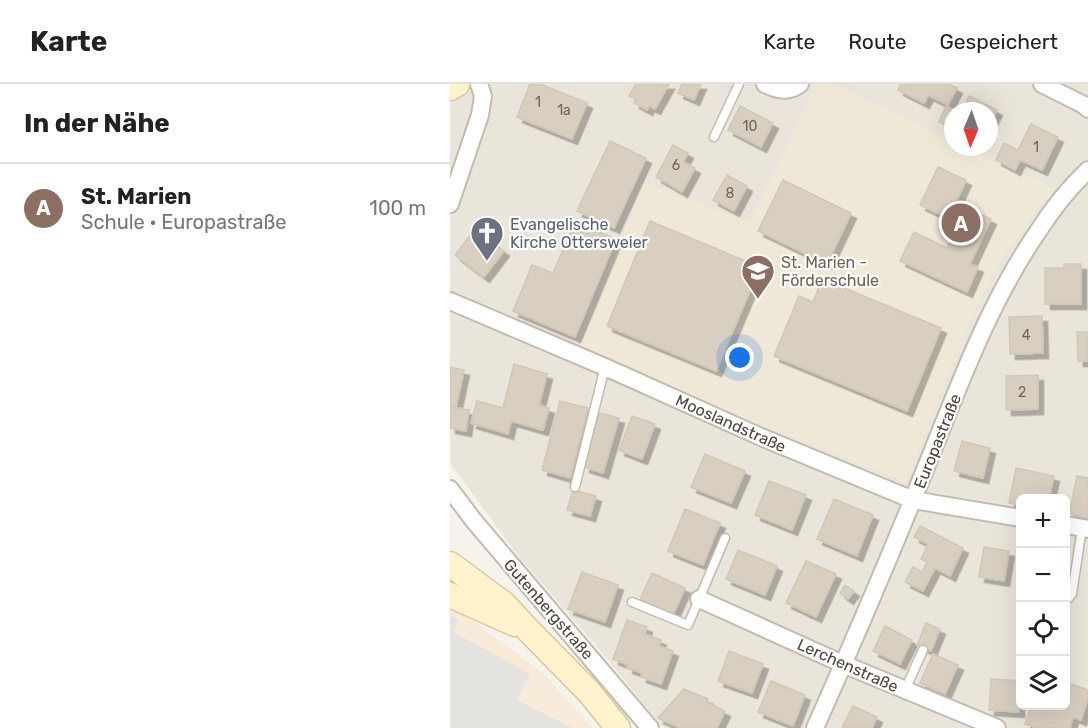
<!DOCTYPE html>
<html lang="de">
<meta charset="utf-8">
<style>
body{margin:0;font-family:Rubik,sans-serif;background:#f2f2f2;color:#222}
.controls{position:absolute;right:18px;bottom:18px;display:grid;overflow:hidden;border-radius:9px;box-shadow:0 6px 24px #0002}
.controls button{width:54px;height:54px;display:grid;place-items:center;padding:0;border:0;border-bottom:2px solid #e0e0e0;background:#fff;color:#222;font:30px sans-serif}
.compass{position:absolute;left:494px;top:18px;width:54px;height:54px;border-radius:50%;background:#fff;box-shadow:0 6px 24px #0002;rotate:182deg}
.you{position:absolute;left:290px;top:274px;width:21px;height:21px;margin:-15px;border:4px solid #fff;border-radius:50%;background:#1a73e8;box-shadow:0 0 0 9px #1a73e833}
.badge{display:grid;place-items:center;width:39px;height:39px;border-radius:50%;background:#111827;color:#fff;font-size:20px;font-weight:700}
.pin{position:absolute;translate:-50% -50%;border:3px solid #fff;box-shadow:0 2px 6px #0006}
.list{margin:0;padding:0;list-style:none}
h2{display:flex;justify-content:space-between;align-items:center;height:78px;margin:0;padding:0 24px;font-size:26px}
h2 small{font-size:20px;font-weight:400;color:#767676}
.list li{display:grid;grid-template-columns:39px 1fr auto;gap:18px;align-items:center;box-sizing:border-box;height:90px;padding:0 24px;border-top:2px solid #e0e0e0}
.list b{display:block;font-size:22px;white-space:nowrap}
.list p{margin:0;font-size:20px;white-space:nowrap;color:#767676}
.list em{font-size:20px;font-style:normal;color:#767676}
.icon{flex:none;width:33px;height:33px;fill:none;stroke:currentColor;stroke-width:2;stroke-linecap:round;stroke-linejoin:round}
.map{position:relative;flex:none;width:638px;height:644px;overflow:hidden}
header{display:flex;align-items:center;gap:36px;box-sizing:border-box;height:84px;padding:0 30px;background:#fff;border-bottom:2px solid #e0e0e0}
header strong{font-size:28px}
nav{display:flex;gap:33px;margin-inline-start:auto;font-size:21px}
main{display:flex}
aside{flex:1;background:#fff}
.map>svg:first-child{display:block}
</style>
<header>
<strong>Karte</strong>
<nav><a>Karte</a><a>Route</a><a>Gespeichert</a></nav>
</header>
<main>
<aside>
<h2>In der Nähe<small></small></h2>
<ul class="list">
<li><span class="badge" style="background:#8d6e63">A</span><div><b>St. Marien</b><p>Schule · Europastraße</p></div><em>100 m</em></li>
</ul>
</aside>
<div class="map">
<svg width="638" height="644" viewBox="0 0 638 644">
<defs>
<filter id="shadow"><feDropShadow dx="5.5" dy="5.5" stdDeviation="0" flood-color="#0004"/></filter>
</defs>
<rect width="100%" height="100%" fill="#f6f3ec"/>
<path fill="#eae5da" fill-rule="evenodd" d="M0,0H638V644H213L153,570L68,472L0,379ZM503,27H539V63H503ZM570,414H616V622H570Z"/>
<path fill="#f7ead8" d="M0,526L11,528L94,590L142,644H0Z"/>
<path fill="#efe8d6" d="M367,0H383L503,58V63H513L604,105L553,172L519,238L456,398L266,323L128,261L194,98L299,139Z"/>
<path fill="#e5e3e0" d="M0,532L9,536L3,548L80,590L67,616L124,644H0Z"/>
<g fill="#d8cfc1" stroke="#d3c7b4" stroke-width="1.5" filter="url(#shadow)">
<path d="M80,0H90L137,19L122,55L67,33Z"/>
<path d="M186,0H219L205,25L199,22L197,26L184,19L186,15L179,12Z"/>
<path d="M232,0H251L244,16L228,9Z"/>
<path d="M451,0H499L507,4L498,21L478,11L474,19L448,6Z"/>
<path d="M519,12L547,26L539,42V27H512Z"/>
<path d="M290,22L323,39L311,63L278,46Z"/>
<path d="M496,22L505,27H503V45L489,38Z"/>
<path d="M581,40L608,53L592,86L570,76L565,86L546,76L554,59L568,66Z"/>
<path d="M160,57L196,74L164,144L127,127Z"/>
<path d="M223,61L238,69L233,78L245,84L232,108L206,93Z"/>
<path d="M488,83L516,96L506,118L541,135L520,180L528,183L517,208L450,177L464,148L497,164L508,139L470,121Z"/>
<path d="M277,91L297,102L284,127L263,116Z"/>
<path d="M333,96L401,129L377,180L308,147Z"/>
<path d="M200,137L310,183L266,287L157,242Z"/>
<path d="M125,138L166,155L125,253L63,227L82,181L103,189Z"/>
<path d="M25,145L54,167L34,193L5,171Z"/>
<path d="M614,180H631V220H595V184H614Z"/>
<path d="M372,195L491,244L457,327L324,272L349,212L363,218Z"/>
<path d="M592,232L593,269L560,270L559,233Z"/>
<path d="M627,248H638V277H628Z"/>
<path d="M64,280L97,290L89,321L99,324L93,346L61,337L58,350L21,339L27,317L53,324Z"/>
<path d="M0,283L14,286L6,323L0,322Z"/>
<path d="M588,291V325L556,326V292Z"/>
<path d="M110,317L138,324L120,394L92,386Z"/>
<path d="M0,323L19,326L16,347L0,344Z"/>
<path d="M149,329L169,334L153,389L134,383Z"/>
<path d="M182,332L205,340L192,375L169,366Z"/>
<path d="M512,357L540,364L533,394L504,387Z"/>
<path d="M255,370L295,387L281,419L241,403Z"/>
<path d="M566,384L604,392L599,414H570V421L559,419Z"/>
<path d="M627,392L638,394V434L619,430Z"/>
<path d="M319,397L356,411L342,446L305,431Z"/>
<path d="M123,406L146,412L140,432L117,426Z"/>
<path d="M384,415L423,431L407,472L367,455Z"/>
<path d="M235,425L270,439L253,481L218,467Z"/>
<path d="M470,442L513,464L500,492L485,484L473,507L455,498L463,483L472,488L477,478L471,475L478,460L464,453Z"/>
<path d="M534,463L559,467L554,497L529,493Z"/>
<path d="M288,466L327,482L315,511L276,495Z"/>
<path d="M356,477L386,490L366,533L336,519Z"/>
<path d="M132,488L168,501L155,538L118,525Z"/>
<path d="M202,489L235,504L222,533L189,518Z"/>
<path d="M395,501L404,507L398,515L390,509Z"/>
<path d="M177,536L197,543L195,550L211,556L209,562L223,567L211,600L191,593L192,589L177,584L178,581L163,575Z"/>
<path d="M476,539L490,545L481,567L467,561Z"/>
<path d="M435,542L462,556L450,580L423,567Z"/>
<path d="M279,567L313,580L302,609L268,597Z"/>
<path d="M483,570L508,581L495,610L470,599Z"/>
<path d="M541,595L570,597L569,628L539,626Z"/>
<path d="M321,597L355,611L343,642L308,628Z"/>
<path d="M621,600L638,606V614L631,636L623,633L620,644H587L575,640L581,622H603L613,625L614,622H616V616Z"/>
<path d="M234,605L258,615L256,618L275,627L267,644H230L208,634Z"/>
<path d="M403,622L427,633L422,644H392Z"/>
</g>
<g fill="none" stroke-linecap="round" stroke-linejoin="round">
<g stroke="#c2bbae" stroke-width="11">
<g id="lane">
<path d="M264,53L289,0"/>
<path d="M125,403L155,283"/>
<path d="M616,517L622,510L632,444"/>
<path d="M182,518L238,541L275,454"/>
<path d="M455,606L473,566"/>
</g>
</g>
<g stroke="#c2bbae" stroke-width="20">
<g id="street">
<path d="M315,0C327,6 338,9 350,0"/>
<path d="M592,0L634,21L638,25"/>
<path d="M0,120L30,31L33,12L29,0"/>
<path d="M0,217L155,283L311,353L463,416L570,434"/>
<path d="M0,405L24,437L200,644"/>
<path d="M616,441L638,445"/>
<path d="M249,515L393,580L547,644"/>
<path d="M365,644C402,561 438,477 472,393C507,308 537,221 589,146C603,124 619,104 638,86"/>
</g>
</g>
<g stroke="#d6c79b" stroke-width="27">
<g id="secondary">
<path d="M0,4L7,0"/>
<path d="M0,480L54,520L78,546L139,608L168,644"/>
<path d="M0,511L65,540"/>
</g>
</g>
<use href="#lane" stroke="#fff" stroke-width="8"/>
<use href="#street" stroke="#fff" stroke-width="16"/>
<use href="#secondary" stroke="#fff3cd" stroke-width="24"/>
</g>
<defs>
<g id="church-pin" transform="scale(1.725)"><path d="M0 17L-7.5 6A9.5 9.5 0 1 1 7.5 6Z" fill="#6b7280" stroke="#fff"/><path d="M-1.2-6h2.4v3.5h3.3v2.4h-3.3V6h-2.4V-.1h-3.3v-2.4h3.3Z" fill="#fff"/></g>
<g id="school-pin" transform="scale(1.725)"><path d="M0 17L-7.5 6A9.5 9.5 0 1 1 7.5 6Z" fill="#8d6e63" stroke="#fff"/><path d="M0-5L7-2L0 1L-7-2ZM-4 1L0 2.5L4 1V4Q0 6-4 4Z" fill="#fff"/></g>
</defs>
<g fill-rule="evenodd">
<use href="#church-pin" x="37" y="149"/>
<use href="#school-pin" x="308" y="187"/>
</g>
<g text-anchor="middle" stroke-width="4.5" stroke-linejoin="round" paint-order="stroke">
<g font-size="14" fill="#6e675b">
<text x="88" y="23">1</text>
<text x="114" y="31">1a</text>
<text x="300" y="47">10</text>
<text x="586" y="68">1</text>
<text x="226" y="86">6</text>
<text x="280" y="114">8</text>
<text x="576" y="256">4</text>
<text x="572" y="313">2</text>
</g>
<g font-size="16" fill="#5b616d" stroke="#fff" text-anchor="start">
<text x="60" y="146">Evangelische<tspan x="60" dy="18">Kirche Ottersweier</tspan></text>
</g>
<g font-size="16" fill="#785e54" stroke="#fff" text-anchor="start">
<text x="331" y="184">St. Marien -<tspan x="331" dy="18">Förderschule</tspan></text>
</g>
<g font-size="16" fill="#4b4439" stroke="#fff">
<text transform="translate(281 339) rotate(24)" y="6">Mooslandstraße</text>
<text transform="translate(487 357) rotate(-68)" y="6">Europastraße</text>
<text transform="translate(99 525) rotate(49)" y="6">Gutenbergstraße</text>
<text transform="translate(398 581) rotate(24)" y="6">Lerchenstraße</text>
</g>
</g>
</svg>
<div class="controls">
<button>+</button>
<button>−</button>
<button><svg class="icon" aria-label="locate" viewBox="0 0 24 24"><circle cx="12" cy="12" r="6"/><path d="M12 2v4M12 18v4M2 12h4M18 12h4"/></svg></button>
<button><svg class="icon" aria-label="layers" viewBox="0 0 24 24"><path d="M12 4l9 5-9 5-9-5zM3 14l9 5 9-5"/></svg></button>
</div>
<svg class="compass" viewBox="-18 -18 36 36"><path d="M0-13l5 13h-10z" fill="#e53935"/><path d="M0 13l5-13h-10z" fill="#767676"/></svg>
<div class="you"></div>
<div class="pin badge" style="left:511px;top:139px;background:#8d6e63">A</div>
</div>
</main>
